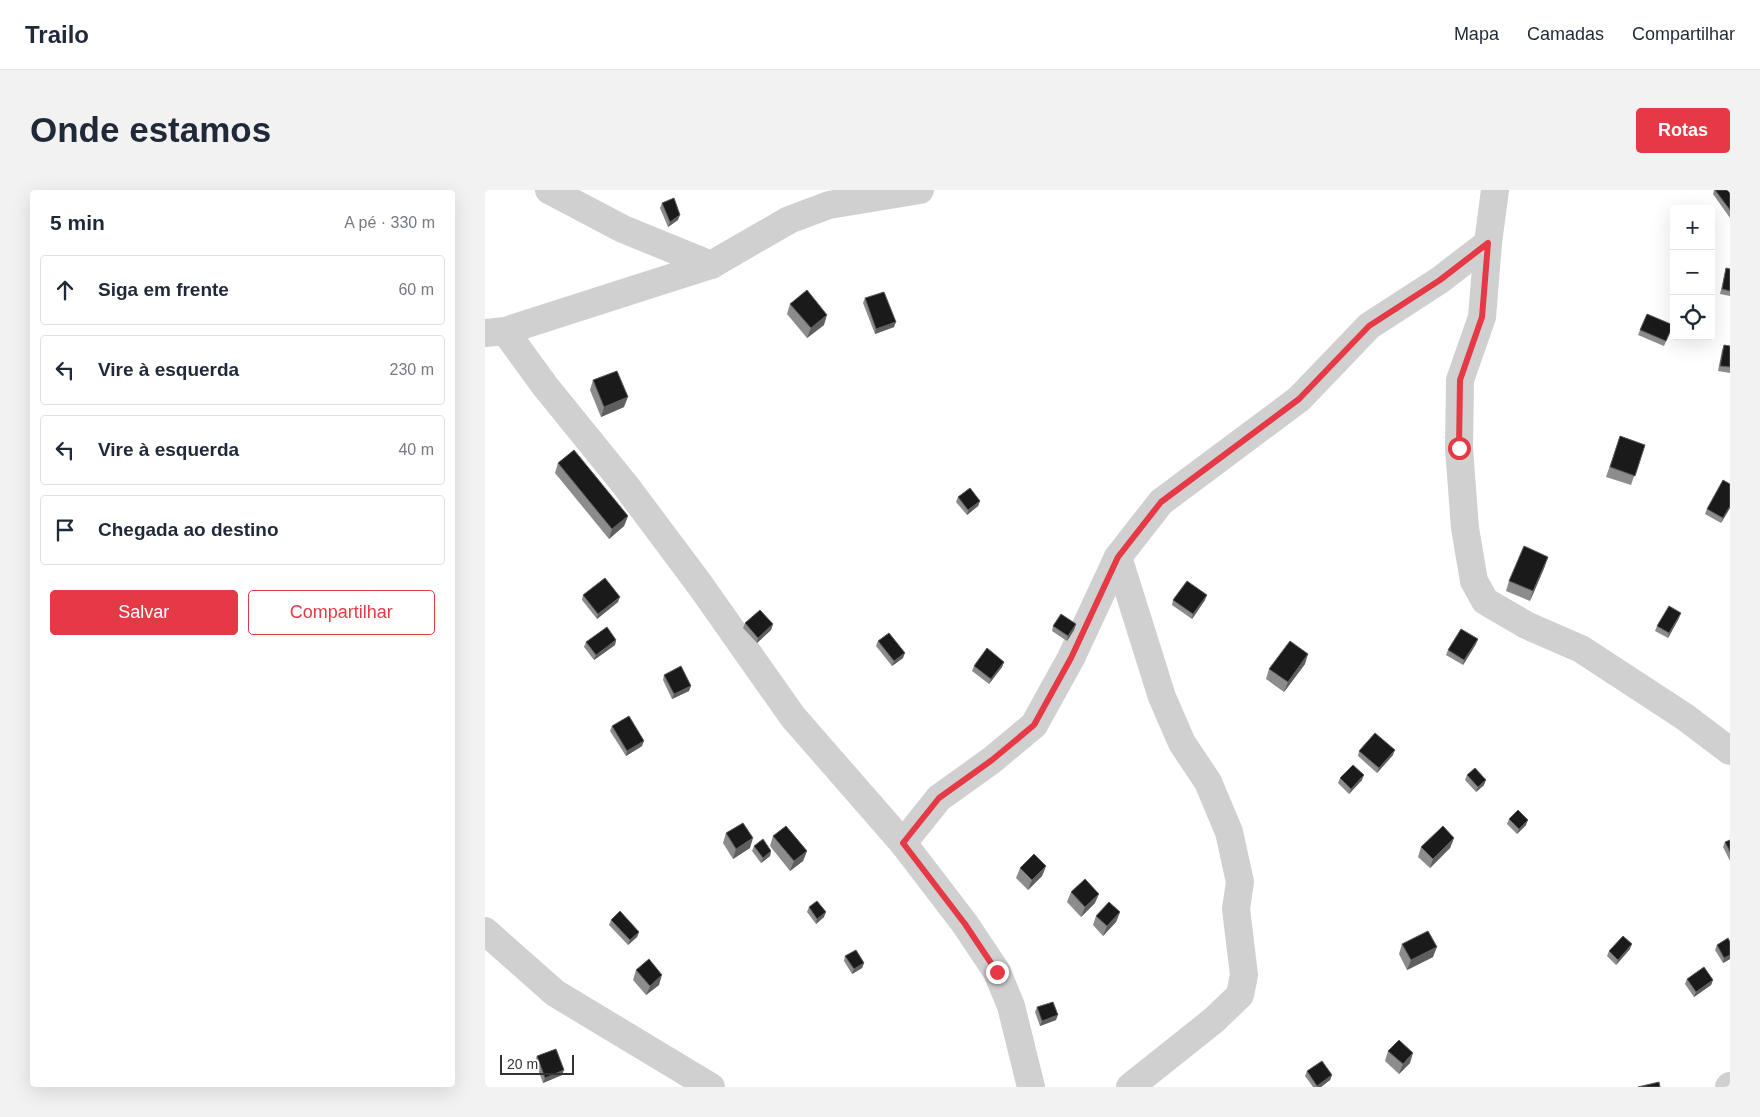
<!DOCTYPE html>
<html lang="pt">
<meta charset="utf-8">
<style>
body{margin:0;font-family:Arial,sans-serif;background:#f2f2f3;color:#1f2937}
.controls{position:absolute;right:15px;top:15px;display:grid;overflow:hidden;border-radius:5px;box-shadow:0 5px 20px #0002}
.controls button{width:45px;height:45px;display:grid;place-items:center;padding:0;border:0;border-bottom:1px solid #e0e1e3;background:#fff;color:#1f2937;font:25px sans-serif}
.scale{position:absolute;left:15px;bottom:12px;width:74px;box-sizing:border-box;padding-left:5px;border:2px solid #333;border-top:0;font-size:14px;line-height:18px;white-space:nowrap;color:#333;-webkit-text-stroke:4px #fff;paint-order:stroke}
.stop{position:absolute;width:15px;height:15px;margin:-11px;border:4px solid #e63946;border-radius:50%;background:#fff}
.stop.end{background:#e63946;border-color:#fff;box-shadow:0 1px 5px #0008}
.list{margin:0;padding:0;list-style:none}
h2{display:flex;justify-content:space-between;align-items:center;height:65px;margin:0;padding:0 20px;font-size:21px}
h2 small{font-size:16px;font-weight:400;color:#747a83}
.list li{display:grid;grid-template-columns:32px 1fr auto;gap:15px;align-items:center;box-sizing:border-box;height:70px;margin:0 10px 10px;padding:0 10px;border:1px solid #e0e1e3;border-radius:5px}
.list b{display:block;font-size:19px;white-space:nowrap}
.list em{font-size:16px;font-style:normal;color:#747a83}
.actions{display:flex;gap:10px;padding:15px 20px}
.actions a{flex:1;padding:11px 0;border:1px solid #e63946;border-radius:5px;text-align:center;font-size:18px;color:#e63946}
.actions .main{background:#e63946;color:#fff}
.icon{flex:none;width:28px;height:28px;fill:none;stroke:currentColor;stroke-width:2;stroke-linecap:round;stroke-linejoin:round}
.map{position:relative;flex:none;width:1245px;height:897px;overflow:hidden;border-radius:5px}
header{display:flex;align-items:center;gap:30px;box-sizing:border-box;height:70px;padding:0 25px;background:#fff;border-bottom:1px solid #e0e1e3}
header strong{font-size:24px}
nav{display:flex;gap:28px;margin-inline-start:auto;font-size:18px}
.intro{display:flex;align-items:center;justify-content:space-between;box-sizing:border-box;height:120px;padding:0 30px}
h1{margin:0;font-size:35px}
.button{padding:12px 22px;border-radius:5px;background:#e63946;color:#fff;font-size:18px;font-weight:700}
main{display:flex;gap:30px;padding:0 30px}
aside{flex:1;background:#fff;border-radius:5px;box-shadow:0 5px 20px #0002}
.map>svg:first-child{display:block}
</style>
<header>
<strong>Trailo</strong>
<nav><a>Mapa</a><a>Camadas</a><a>Compartilhar</a></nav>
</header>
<div class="intro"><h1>Onde estamos</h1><a class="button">Rotas</a></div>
<main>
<aside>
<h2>5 min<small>A pé · 330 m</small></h2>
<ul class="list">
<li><svg class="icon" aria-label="ahead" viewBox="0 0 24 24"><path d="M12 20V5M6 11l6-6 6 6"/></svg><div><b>Siga em frente</b></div><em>60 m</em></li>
<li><svg class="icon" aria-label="left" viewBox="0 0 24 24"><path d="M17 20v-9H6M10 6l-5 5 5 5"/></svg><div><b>Vire à esquerda</b></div><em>230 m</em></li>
<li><svg class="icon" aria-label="left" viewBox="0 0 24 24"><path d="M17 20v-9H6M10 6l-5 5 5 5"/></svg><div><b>Vire à esquerda</b></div><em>40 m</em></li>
<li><svg class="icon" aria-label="arrive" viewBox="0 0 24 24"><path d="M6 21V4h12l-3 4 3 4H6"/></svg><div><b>Chegada ao destino</b></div></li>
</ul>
<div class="actions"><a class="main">Salvar</a><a>Compartilhar</a></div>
</aside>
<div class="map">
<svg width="1245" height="897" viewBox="0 0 1245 897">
<rect width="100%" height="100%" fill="#fff"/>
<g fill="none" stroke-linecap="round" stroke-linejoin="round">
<g stroke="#d0d0d0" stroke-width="28">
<path d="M64,0L138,39L226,75L304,30L344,15L435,0"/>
<path d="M1010,0L1003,53L997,127L975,190L974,258L980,338L989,391L1000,411L1041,435L1096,459L1200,527L1245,561"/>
<path d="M20,141L60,196L141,296L215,395L308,527L418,653L480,734L512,782L526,816L546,897"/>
<path d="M0,143L20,141L226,75"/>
<path d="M633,367L677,507L697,553L723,592L744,642L755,692L751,719L759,785L755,805L729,830L645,897"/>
<path d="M418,653L454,608L507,570L549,535L586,468L633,367L676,312L814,209L884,136L955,90L1003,53"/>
<path d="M0,741L70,803L226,897"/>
<path d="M1244,897L1245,896"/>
</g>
</g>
<g fill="#8c8c8c">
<path d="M1229,0H1245V28L1228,4Z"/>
<path d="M177,13L193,30L183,37L175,18Z"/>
<path d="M1241,78L1245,79V106L1235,104Z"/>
<path d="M380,108L409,137L390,144L378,113Z"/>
<path d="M305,114L339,135L322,148L302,124Z"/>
<path d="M1188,135L1179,156L1153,145L1155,140Z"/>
<path d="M1239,155L1245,156V183L1233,181L1237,160Z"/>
<path d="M108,190L139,217L116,227L105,200Z"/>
<path d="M1135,246L1160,255L1146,295L1121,287Z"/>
<path d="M73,273L143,326L139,336L124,349L70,283Z"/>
<path d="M1245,294V318L1236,333L1220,324L1222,319Z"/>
<path d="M473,307L495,311L493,316L482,325L471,312Z"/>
<path d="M1060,376L1045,411L1021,401L1024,391Z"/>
<path d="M98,405L133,412L112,429L97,410Z"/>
<path d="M688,410H720L707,429L687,415Z"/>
<path d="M1194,428L1183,448L1170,441L1172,436Z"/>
<path d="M260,433L288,434L286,440L272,453L258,438Z"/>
<path d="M591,434L589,440L582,451L567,441L568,436Z"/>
<path d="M131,450L130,455L109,470L99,457L101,452Z"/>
<path d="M393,451L418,468L407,476L391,456Z"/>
<path d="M991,454L978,475L961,465L963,460Z"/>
<path d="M519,472L517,477L504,494L487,481L489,476Z"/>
<path d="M820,474L799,502L781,489L784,479Z"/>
<path d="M179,485L204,501L187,509L178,490Z"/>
<path d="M127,536L157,556L141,566L125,541Z"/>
<path d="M874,561L908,565L892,583L873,566Z"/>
<path d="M982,585L999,595L991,602L980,590Z"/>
<path d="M855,588L877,590L864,604L853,593Z"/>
<path d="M1024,629L1041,635L1032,644L1022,634Z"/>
<path d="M241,643L265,658L248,669L238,653Z"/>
<path d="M288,646L322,661L318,671L305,681L285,656Z"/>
<path d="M969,648L965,658L945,678L933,667L936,657Z"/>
<path d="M1245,650V671L1238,657L1240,652Z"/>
<path d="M269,656L286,661L285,666L276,673L267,661Z"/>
<path d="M561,676L557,686L543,700L531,688L535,678Z"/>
<path d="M586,702L610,713L596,727L582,712Z"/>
<path d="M324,717L339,727L331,734L322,722Z"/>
<path d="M635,722L631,732L618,746L608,735L611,726Z"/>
<path d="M126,730L154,742L152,747L143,755L124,735Z"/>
<path d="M1245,752V769L1238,773L1230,760L1232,755Z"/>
<path d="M917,754L948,767L922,780L914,764Z"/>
<path d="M1145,759L1131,775L1122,766L1124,761Z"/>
<path d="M360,766L379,773L377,778L367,784L359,771Z"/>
<path d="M151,780L174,795L161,805L148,790Z"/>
<path d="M1202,789L1228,790L1226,795L1209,807L1200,794Z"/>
<path d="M552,817L571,830L555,836L550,822Z"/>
<path d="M903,861L925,873L914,884L900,871Z"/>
<path d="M52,866L77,885L58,893L50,871Z"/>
<path d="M822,881L847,885L845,890L836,897H828L820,886Z"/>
</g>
<g fill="#5f5f5f">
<path d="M195,25L193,30L183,37L185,32Z"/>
<path d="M342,125L339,135L322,148L326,138Z"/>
<path d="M411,132L409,137L390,144L391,139Z"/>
<path d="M143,207L139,217L116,227L119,217Z"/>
<path d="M495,311L493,316L482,325L483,320Z"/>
<path d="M1245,316V318L1236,333L1238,328Z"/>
<path d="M143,326L139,336L124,349L127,339Z"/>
<path d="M1063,367L1060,376L1045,411L1048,401Z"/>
<path d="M722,405L720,410L707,429L708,424Z"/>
<path d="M135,407L133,412L112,429L113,424Z"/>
<path d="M1196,423L1194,428L1183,448L1184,443Z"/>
<path d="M288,434L286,440L272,453L273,448Z"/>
<path d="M591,434L589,440L582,451L583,446Z"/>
<path d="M993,449L991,454L978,475L979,470Z"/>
<path d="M131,450L130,455L109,470L111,465Z"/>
<path d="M420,463L418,468L407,476L409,471Z"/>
<path d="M823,464L820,474L799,502L803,492Z"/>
<path d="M519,472L517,477L504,494L506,489Z"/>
<path d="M206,496L204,501L187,509L189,504Z"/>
<path d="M159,551L157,556L141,566L142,561Z"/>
<path d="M910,560L908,565L892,583L894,578Z"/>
<path d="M879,585L877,590L864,604L866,599Z"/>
<path d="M1001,590L999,595L991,602L993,597Z"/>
<path d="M1043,630L1041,635L1032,644L1034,639Z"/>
<path d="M268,648L265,658L248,669L251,659Z"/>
<path d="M969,648L965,658L945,678L948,669Z"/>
<path d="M286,661L285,666L276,673L278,668Z"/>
<path d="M322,661L318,671L305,681L309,671Z"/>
<path d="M561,676L557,686L543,700L547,690Z"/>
<path d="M614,704L610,713L596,727L600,717Z"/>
<path d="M341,722L339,727L331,734L332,729Z"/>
<path d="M635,722L631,732L618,746L622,736Z"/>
<path d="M154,742L152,747L143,755L145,750Z"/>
<path d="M1147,754L1145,759L1131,775L1133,770Z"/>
<path d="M952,757L948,767L922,780L926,770Z"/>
<path d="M1245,765V769L1238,773L1239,768Z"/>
<path d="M379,773L377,778L367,784L369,779Z"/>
<path d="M177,785L174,795L161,805L165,796Z"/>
<path d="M1228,790L1226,795L1209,807L1211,802Z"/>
<path d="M573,825L571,830L555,836L557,831Z"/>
<path d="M928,863L925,873L914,884L918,874Z"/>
<path d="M79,880L77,885L58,893L60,888Z"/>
<path d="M847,885L845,890L836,897H832V896Z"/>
</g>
<g fill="#1a1a1a" stroke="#5f5f5f">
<path d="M1230,0H1245V20Z"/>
<path d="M189,8L195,25L185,32L177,13Z"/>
<path d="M1241,78L1245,79V101L1237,99Z"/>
<path d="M322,100L342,125L326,138L305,114Z"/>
<path d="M399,102L411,132L391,139L380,108Z"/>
<path d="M1162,124L1188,135L1181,151L1155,140Z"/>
<path d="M1239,155L1245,156V177L1235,176Z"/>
<path d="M132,181L143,207L119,217L108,190Z"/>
<path d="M1135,246L1160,255L1150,286L1125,277Z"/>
<path d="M89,260L143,326L127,339L73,273Z"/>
<path d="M1238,290L1245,294V316L1238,328L1222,319Z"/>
<path d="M485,298L495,311L483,320L473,307Z"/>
<path d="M1039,356L1063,367L1048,401L1024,391Z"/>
<path d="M120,388L135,407L113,424L98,405Z"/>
<path d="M702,391L722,405L708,424L688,410Z"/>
<path d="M1184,416L1196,423L1184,443L1172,436Z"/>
<path d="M275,420L288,434L273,448L260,433Z"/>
<path d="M576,424L591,434L583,446L568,436Z"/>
<path d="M122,437L131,450L111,465L101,452Z"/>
<path d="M976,439L993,449L979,470L963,460Z"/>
<path d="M404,443L420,463L409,471L393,451Z"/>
<path d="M805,451L823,464L803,492L784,479Z"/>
<path d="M502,458L519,472L506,489L489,476Z"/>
<path d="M196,476L206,496L189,504L179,485Z"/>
<path d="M144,526L159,551L142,561L127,536Z"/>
<path d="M890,543L910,560L894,578L874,561Z"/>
<path d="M868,575L879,585L866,599L855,588Z"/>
<path d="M990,578L1001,590L993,597L982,585Z"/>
<path d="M1033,620L1043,630L1034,639L1024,629Z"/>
<path d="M258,633L268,648L251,659L241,643Z"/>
<path d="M301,636L322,661L309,671L288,646Z"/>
<path d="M958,636L969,648L948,669L936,657Z"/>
<path d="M278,649L286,661L278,668L269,656Z"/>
<path d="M1245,650V662L1240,652Z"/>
<path d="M549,664L561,676L547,690L535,678Z"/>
<path d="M600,689L614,704L600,717L586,702Z"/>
<path d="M332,711L341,722L332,729L324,717Z"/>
<path d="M624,712L635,722L622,736L611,726Z"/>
<path d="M135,721L154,742L145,750L126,730Z"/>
<path d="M943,741L952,757L926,770L917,754Z"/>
<path d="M1138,746L1147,754L1133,770L1124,761Z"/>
<path d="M1243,748L1245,752V765L1239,768L1232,755Z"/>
<path d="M371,760L379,773L369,779L360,766Z"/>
<path d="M164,769L177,785L165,796L151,780Z"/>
<path d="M1219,777L1228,790L1211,802L1202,789Z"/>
<path d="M568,812L573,825L557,831L552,817Z"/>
<path d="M914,850L928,863L918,874L903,861Z"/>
<path d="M71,859L79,880L60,888L52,866Z"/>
<path d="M837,871L847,885L832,896L822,881Z"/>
<path d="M1174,892L1175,897H1153Z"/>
</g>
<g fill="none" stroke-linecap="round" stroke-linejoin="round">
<path stroke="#e63946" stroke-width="6" d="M512,782L480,734L418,653L454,608L507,570L549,535L586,468L633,367L676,312L814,209L884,136L955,90L1003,53L997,127L975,190L974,258"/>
</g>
</svg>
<div class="controls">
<button>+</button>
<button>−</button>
<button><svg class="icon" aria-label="locate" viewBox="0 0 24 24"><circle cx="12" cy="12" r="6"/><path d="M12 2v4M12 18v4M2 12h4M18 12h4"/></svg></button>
</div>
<div class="scale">20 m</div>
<div class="stop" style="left:974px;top:258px"></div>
<div class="stop end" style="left:512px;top:782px"></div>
</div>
</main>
